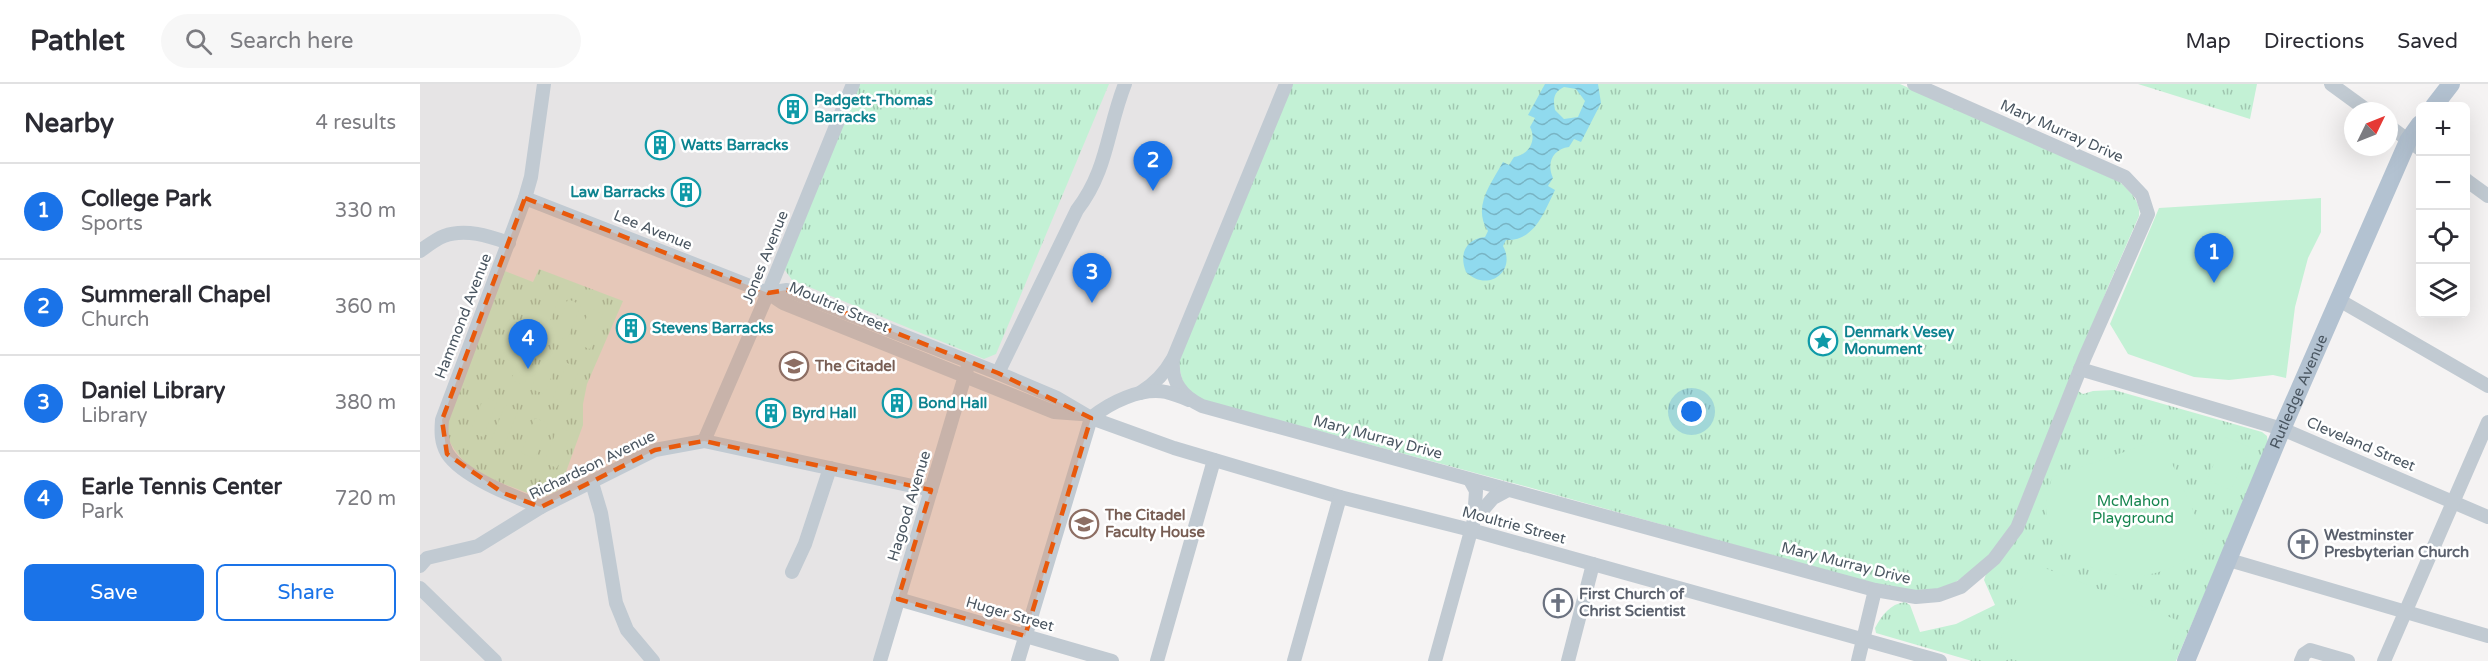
<!DOCTYPE html>
<meta charset="utf-8">
<style>
body{margin:0;font-family:"Varela Round",sans-serif;background:#f7f7f7;color:#2b2b33}
.controls{position:absolute;right:18px;top:18px;display:grid;overflow:hidden;border-radius:9px;box-shadow:0 6px 24px #0002}
.controls button{width:54px;height:54px;display:grid;place-items:center;padding:0;border:0;border-bottom:2px solid #e1e1e2;background:#fff;color:#2b2b33;font:30px sans-serif}
.compass{position:absolute;left:1924px;top:18px;width:54px;height:54px;border-radius:50%;background:#fff;box-shadow:0 6px 24px #0002;rotate:47deg}
.you{position:absolute;left:1272px;top:328px;width:21px;height:21px;margin:-15px;border:4px solid #fff;border-radius:50%;background:#1a73e8;box-shadow:0 0 0 9px #1a73e833}
.badge{display:grid;place-items:center;width:39px;height:39px;border-radius:50%;background:#1a73e8;color:#fff;font-size:20px;font-weight:700}
.pin{position:absolute;translate:-50% -50px;filter:drop-shadow(0 2px 3px #0008)}
.pin::after{content:'';position:absolute;top:32px;width:21px;height:18px;background:inherit;clip-path:polygon(0 0,100% 0,50% 100%)}
.list{margin:0;padding:0;list-style:none}
h2{display:flex;justify-content:space-between;align-items:center;height:78px;margin:0;padding:0 24px;font-size:26px}
h2 small{font-size:20px;font-weight:400;color:#7c7c81}
.list li{display:grid;grid-template-columns:39px 1fr auto;gap:18px;align-items:center;box-sizing:border-box;height:96px;padding:0 24px;border-top:2px solid #e1e1e2}
.list b{display:block;font-size:22px;white-space:nowrap}
.list p{margin:0;font-size:20px;white-space:nowrap;color:#7c7c81}
.list em{font-size:20px;font-style:normal;color:#7c7c81}
.actions{display:flex;gap:12px;padding:18px 24px}
.actions a{flex:1;padding:14px 0;border:2px solid #1a73e8;border-radius:9px;text-align:center;font-size:21px;color:#1a73e8}
.actions .main{background:#1a73e8;color:#fff}
.icon{flex:none;width:33px;height:33px;fill:none;stroke:currentColor;stroke-width:2;stroke-linecap:round;stroke-linejoin:round}
.map{position:relative;flex:none;width:2068px;height:577px;overflow:hidden}
header{display:flex;align-items:center;gap:36px;box-sizing:border-box;height:84px;padding:0 30px;background:#fff;border-bottom:2px solid #e1e1e2}
header strong{font-size:28px}
nav{display:flex;gap:33px;margin-inline-start:auto;font-size:21px}
.search{width:420px;height:54px;background:#f7f7f7;display:flex;align-items:center;gap:15px;box-sizing:border-box;padding:0 21px;border-radius:33px;color:#7c7c81;font-size:22px}
main{display:flex}
aside{flex:1;background:#fff}
.map>svg:first-child{display:block}
</style>
<header>
<strong>Pathlet</strong>
<div class="search"><svg class="icon" aria-label="search" viewBox="0 0 24 24"><circle cx="10" cy="10" r="6"/><path d="M15 15l6 6"/></svg>Search here</div>
<nav><a>Map</a><a>Directions</a><a>Saved</a></nav>
</header>
<main>
<aside>
<h2>Nearby<small>4 results</small></h2>
<ul class="list">
<li><span class="badge">1</span><div><b>College Park</b><p>Sports</p></div><em>330 m</em></li>
<li><span class="badge">2</span><div><b>Summerall Chapel</b><p>Church</p></div><em>360 m</em></li>
<li><span class="badge">3</span><div><b>Daniel Library</b><p>Library</p></div><em>380 m</em></li>
<li><span class="badge">4</span><div><b>Earle Tennis Center</b><p>Park</p></div><em>720 m</em></li>
</ul>
<div class="actions"><a class="main">Save</a><a>Share</a></div>
</aside>
<div class="map">
<svg width="2068" height="577" viewBox="0 0 2068 577">
<defs>
<pattern id="grass-tufts" width="24" height="20" patternUnits="userSpaceOnUse" patternTransform="scale(1.5)"><rect width="24" height="20" fill="#c3f1d5"/><path d="M3 7l-1-3M5 7V3M7 7l1-3M15 17l-1-3M17 17v-4M19 17l1-3" fill="none" stroke="#a0c6b0"/></pattern>
<pattern id="water-waves" width="16" height="10" patternUnits="userSpaceOnUse" patternTransform="scale(1.5)"><rect width="16" height="10" fill="#90daee"/><path d="M0 5q4-4 8 0t8 0" fill="none" stroke="#78b4c4"/></pattern>
</defs>
<rect width="100%" height="100%" fill="#f5f3f3"/>
<path fill="#e6e4e5" d="M0,0H866L745,289L671,334L605,552L478,515L460,577H0Z"/>
<g fill="url(#grass-tufts)">
<path d="M436,0H689L576,270L564,275L372,196L362,182Z"/>
<path d="M872,0H1480L1700,98C1710,108 1721,117 1719,132L1688,203L1593,442C1579,464 1545,498 1520,505C1507,509 1491,507 1478,507L1108,403L786,317C762,305 762,299 758,274Z"/>
<path d="M1718,0H1837L1830,35Z"/>
<path d="M119,185L203,217L167,300L163,320V341L143,396L137,407L120,414C82,398 36,389 25,344L82,186L113,198Z"/>
<path d="M1694,306L1842,348L1847,352L1848,360L1756,577H1552L1456,549L1455,544C1462,531 1470,520 1485,518L1490,521L1500,548L1536,540L1575,521L1564,496L1566,490L1589,463L1658,307L1663,310L1673,307Z"/>
</g>
<g fill="#c3f1d5">
<path d="M1901,114V148L1888,174L1875,223L1866,294L1853,291L1809,296L1774,293L1708,270L1690,240L1739,124Z"/>
<path d="M127,207L140,212L126,247L113,242Z"/>
<path d="M148,215L161,221L147,256L134,251Z"/>
<path d="M170,224L183,230L170,265L156,260Z"/>
<path d="M105,261L118,266L104,301L91,296Z"/>
<path d="M125,270L138,275L125,310L111,305Z"/>
<path d="M147,279L160,284L146,319L133,314Z"/>
<path d="M64,313L77,318L63,353L50,348Z"/>
<path d="M85,321L98,327L84,362L71,357Z"/>
<path d="M115,334L128,339L115,375L101,369Z"/>
<path d="M138,343L151,348L137,384L124,378Z"/>
<path d="M1805,353L1830,363L1811,406L1787,396Z"/>
<path d="M1736,357L1743,359L1786,456C1750,501 1683,505 1643,462C1634,451 1625,435 1626,420C1627,411 1630,401 1632,393Z"/>
<path d="M1612,479L1762,538L1746,577H1598L1584,573L1578,565L1579,559Z"/>
</g>
<path fill="url(#water-waves)" fill-rule="evenodd" d="M1125,0H1178L1181,19L1161,58L1154,55L1149,63C1133,65 1126,79 1133,94L1128,102L1135,106C1124,128 1115,157 1086,156L1083,162C1097,188 1067,209 1046,188C1039,171 1045,155 1065,153L1068,147C1052,123 1071,100 1083,78L1089,81L1094,73C1109,71 1117,56 1110,43L1115,34L1108,31ZM1144,3L1156,5L1165,17L1158,33L1144,35L1135,26C1133,16 1133,8 1144,3Z"/>
<g fill="none" stroke-linecap="round" stroke-linejoin="round">
<g stroke="#c1cad2" stroke-width="14">
<path d="M866,0L753,275C751,298 761,312 782,322L1455,506L1496,513L1519,511L1541,503L1574,475L1597,444L1665,273L1728,130L1722,111L1705,93L1494,0"/>
<path d="M1911,0L1948,27"/>
<path d="M1969,42L2000,65"/>
<path d="M2046,96L2068,112"/>
<path d="M105,114L348,209L363,219L634,328L661,330"/>
<path d="M0,167C7,162 16,155 24,152C45,144 69,152 89,159"/>
<path d="M348,209L367,206L578,289L637,314L671,334L754,364L920,413L1051,446L1520,577"/>
<path d="M1919,216L2068,302"/>
<path d="M1660,285L1862,345L2068,433"/>
<path d="M578,289L657,126C688,86 687,45 705,0"/>
<path d="M720,309C734,300 744,291 752,276"/>
<path d="M284,357L348,209L433,0"/>
<path d="M172,399L181,429L196,519L207,546L233,577"/>
<path d="M121,423C95,413 42,393 27,369C21,358 21,348 22,336L105,114L111,93L124,0"/>
<path d="M1054,436L1073,414L1086,407"/>
<path d="M1809,476L2068,552"/>
<path d="M0,482L7,474L58,462L121,423L235,366L284,357L511,406"/>
<path d="M372,488L385,460L410,384"/>
<path d="M0,504L75,577"/>
<path d="M478,515L692,577"/>
<path d="M460,577L547,285"/>
<path d="M598,577L671,334C689,319 721,303 746,308C754,310 762,313 769,316"/>
<path d="M737,577L794,376"/>
<path d="M874,577L920,413"/>
<path d="M1015,577L1054,436L1056,407L1050,396"/>
<path d="M1148,577L1173,480"/>
<path d="M1438,577L1455,506"/>
<path d="M1881,577L1884,570L1890,566L1928,577"/>
<path d="M1964,577L2068,338"/>
</g>
<g stroke="#b3c2d1" stroke-width="18">
<path d="M2014,22L2031,0"/>
<path id="s1" d="M1766,577L1862,345L1988,57L2000,40"/>
</g>
</g>
<path fill="#e8590c" fill-opacity="0.2" stroke="#e8590c" stroke-width="4.5" stroke-dasharray="12 8" stroke-linejoin="round" d="M105,114L348,209L367,206L578,289L671,334L605,552L478,515L511,406L284,357L235,366L121,423L83,409L27,370L22,336Z"/>
<defs>
<g id="building-ring" transform="scale(1.5)"><circle r="9.5" fill="#fff" stroke="#0f9aa8" stroke-width="1.5"/><path d="M-4-6H4V6H1V3H-1V6H-4ZM-2.5-4.3h1.7v1.8h-1.7ZM.8-4.3h1.7v1.8H.8ZM-2.5-1h1.7V.8h-1.7ZM.8-1h1.7V.8H.8Z" fill="#0f9aa8"/></g>
<g id="sight-ring" transform="scale(1.5)"><circle r="9.5" fill="#fff" stroke="#0f9aa8" stroke-width="1.5"/><path d="M0-6L1.8-2.2L6-1.7L2.9 1.2L3.7 5.4L0 3.3L-3.7 5.4L-2.9 1.2L-6-1.7L-1.8-2.2Z" fill="#0f9aa8"/></g>
<g id="university-ring" transform="scale(1.5)"><circle r="9.5" fill="#fff" stroke="#8d6e63" stroke-width="1.5"/><path d="M0-5L7-2L0 1L-7-2ZM-4 1L0 2.5L4 1V4Q0 6-4 4Z" fill="#8d6e63"/></g>
<g id="school-ring" transform="scale(1.5)"><circle r="9.5" fill="#fff" stroke="#8d6e63" stroke-width="1.5"/><path d="M0-5L7-2L0 1L-7-2ZM-4 1L0 2.5L4 1V4Q0 6-4 4Z" fill="#8d6e63"/></g>
<g id="church-ring" transform="scale(1.5)"><circle r="9.5" fill="#fff" stroke="#6b7280" stroke-width="1.5"/><path d="M-1.2-6h2.4v3.5h3.3v2.4h-3.3V6h-2.4V-.1h-3.3v-2.4h3.3Z" fill="#6b7280"/></g>
</defs>
<g fill-rule="evenodd">
<use href="#building-ring" x="373" y="25"/>
<use href="#building-ring" x="240" y="61"/>
<use href="#building-ring" x="266" y="108"/>
<use href="#building-ring" x="211" y="244"/>
<use href="#sight-ring" x="1403" y="257"/>
<use href="#university-ring" x="374" y="282"/>
<use href="#building-ring" x="477" y="319"/>
<use href="#building-ring" x="351" y="329"/>
<use href="#school-ring" x="664" y="440"/>
<use href="#church-ring" x="1883" y="460"/>
<use href="#church-ring" x="1138" y="519"/>
</g>
<g text-anchor="middle" stroke-width="5" stroke-linejoin="round" paint-order="stroke">
<g font-size="15" font-weight="bold" fill="#0d838f" stroke="#fff" text-anchor="start">
<text x="394" y="21">Padgett-Thomas<tspan x="394" dy="17">Barracks</tspan></text>
<text x="261" y="66">Watts Barracks</text>
<text x="245" y="113" text-anchor="end">Law Barracks</text>
<text x="232" y="249">Stevens Barracks</text>
<text x="1424" y="253">Denmark Vesey<tspan x="1424" dy="17">Monument</tspan></text>
<text x="498" y="324">Bond Hall</text>
<text x="372" y="334">Byrd Hall</text>
</g>
<g font-size="15" fill="#4a5661" stroke="#fff">
<text transform="translate(1642 47) rotate(24)" y="5">Mary Murray Drive</text>
<text transform="translate(233 146) rotate(22)" y="5">Lee Avenue</text>
<text transform="translate(345 173) rotate(-68)" y="5">Jones Avenue</text>
<text transform="translate(419 223) rotate(23)" y="5">Moultrie Street</text>
<text transform="translate(43 232) rotate(-69)" y="5">Hammond Avenue</text>
<text dy="5" stroke="none"><textPath href="#s1" startOffset="292">Rutledge Avenue</textPath></text>
<text transform="translate(958 353) rotate(15)" y="5">Mary Murray Drive</text>
<text transform="translate(1941 360) rotate(23)" y="5">Cleveland Street</text>
<text transform="translate(172 381) rotate(-26)" y="5">Richardson Avenue</text>
<text transform="translate(489 422) rotate(-73)" y="5">Hagood Avenue</text>
<text transform="translate(1094 441) rotate(15)" y="5">Moultrie Street</text>
<text transform="translate(1426 479) rotate(14)" y="5">Mary Murray Drive</text>
<text transform="translate(590 530) rotate(16)" y="5">Huger Street</text>
</g>
<g font-size="15" font-weight="bold" fill="#785e54" stroke="#fff" text-anchor="start">
<text x="395" y="287">The Citadel</text>
<text x="685" y="436">The Citadel<tspan x="685" dy="17">Faculty House</tspan></text>
</g>
<g font-size="15" fill="#17864f" stroke="#fff">
<text x="1713" y="422">McMahon<tspan x="1713" dy="17">Playground</tspan></text>
</g>
<g font-size="15" font-weight="bold" fill="#5b616d" stroke="#fff" text-anchor="start">
<text x="1904" y="456">Westminster<tspan x="1904" dy="17">Presbyterian Church</tspan></text>
<text x="1159" y="515">First Church of<tspan x="1159" dy="17">Christ Scientist</tspan></text>
</g>
</g>
</svg>
<div class="controls">
<button>+</button>
<button>−</button>
<button><svg class="icon" aria-label="locate" viewBox="0 0 24 24"><circle cx="12" cy="12" r="6"/><path d="M12 2v4M12 18v4M2 12h4M18 12h4"/></svg></button>
<button><svg class="icon" aria-label="layers" viewBox="0 0 24 24"><path d="M12 4l9 5-9 5-9-5zM3 14l9 5 9-5"/></svg></button>
</div>
<svg class="compass" viewBox="-18 -18 36 36"><path d="M0-13l5 13h-10z" fill="#e53935"/><path d="M0 13l5-13h-10z" fill="#7c7c81"/></svg>
<div class="you"></div>
<div class="pin badge" style="left:1794px;top:199px">1</div>
<div class="pin badge" style="left:733px;top:107px">2</div>
<div class="pin badge" style="left:672px;top:219px">3</div>
<div class="pin badge" style="left:108px;top:285px">4</div>
</div>
</main>
